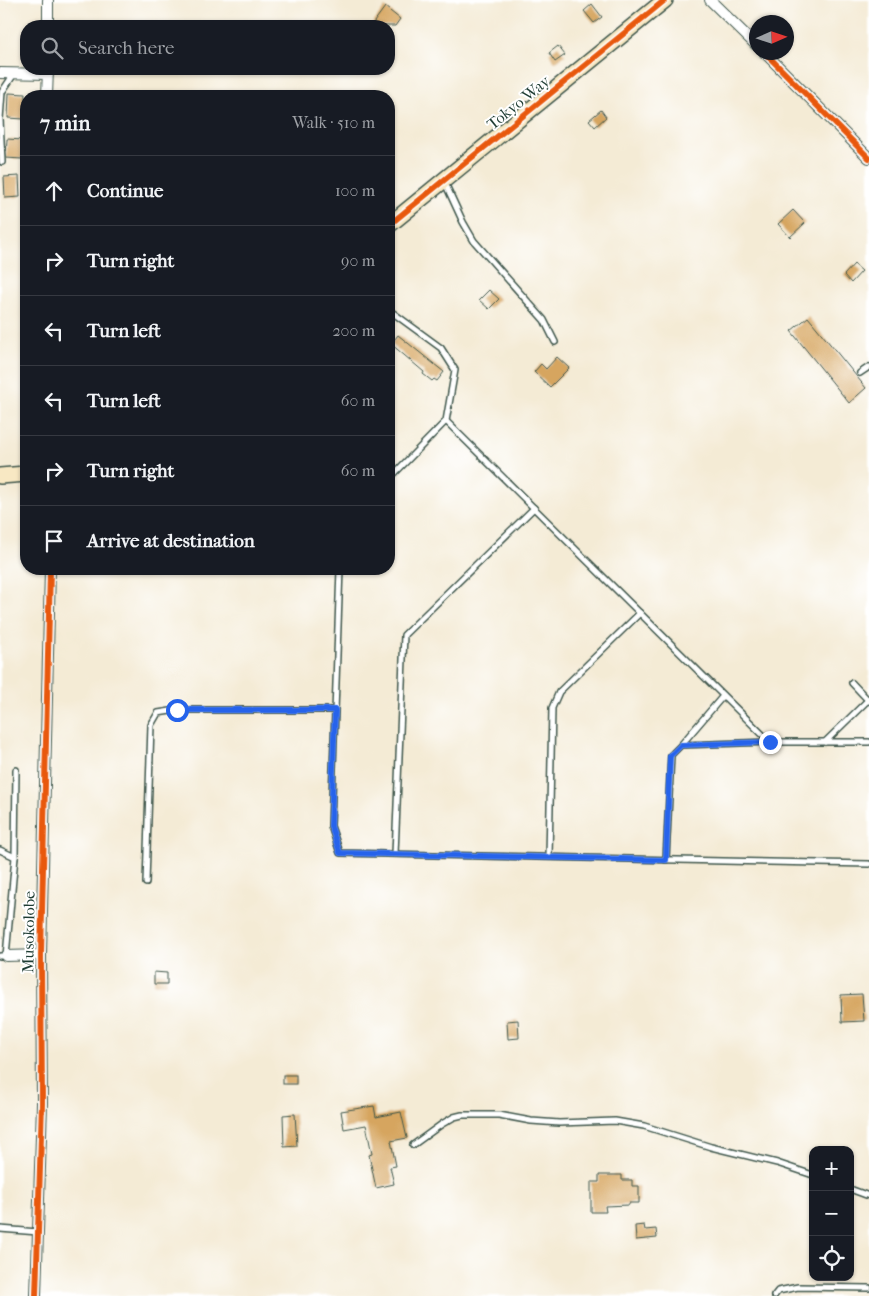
<!DOCTYPE html>
<meta charset="utf-8">
<style>
body{margin:0;font-family:"IM FELL French Canon",serif;background:#20242c;color:#f1f3f6}
.controls{position:absolute;right:15px;bottom:15px;display:grid;overflow:hidden;border-radius:10px;box-shadow:0 1px 4px #0004}
.controls button{width:45px;height:45px;display:grid;place-items:center;padding:0;border:0;border-bottom:1px solid #363941;background:#171b24;color:#f1f3f6;font:25px sans-serif}
.compass{position:absolute;left:749px;top:15px;width:45px;height:45px;border-radius:50%;background:#171b24;box-shadow:0 1px 4px #0004;rotate:87deg}
.stop{position:absolute;width:15px;height:15px;margin:-11px;border:4px solid #2563eb;border-radius:50%;background:#fff}
.stop.end{background:#2563eb;border-color:#fff;box-shadow:0 1px 5px #0008}
.list{margin:0;padding:0;list-style:none}
h2{display:flex;justify-content:space-between;align-items:center;height:65px;margin:0;padding:0 20px;font-size:21px}
h2 small{font-size:16px;font-weight:400;color:#9ea1a6}
.list li{display:grid;grid-template-columns:32px 1fr auto;gap:15px;align-items:center;box-sizing:border-box;height:70px;padding:0 20px;border-top:1px solid #363941}
.list b{display:block;font-size:19px;white-space:nowrap}
.list em{font-size:16px;font-style:normal;color:#9ea1a6}
.icon{flex:none;width:28px;height:28px;fill:none;stroke:currentColor;stroke-width:2;stroke-linecap:round;stroke-linejoin:round}
.map{position:relative;flex:none;width:869px;height:1296px;overflow:hidden}
.search{position:absolute;background:#171b24;box-shadow:0 1px 4px #0004;left:20px;top:20px;width:375px;height:55px;display:flex;align-items:center;gap:12px;box-sizing:border-box;padding:0 18px;border-radius:20px;color:#9ea1a6;font-size:19px}
.panel{position:absolute;background:#171b24;box-shadow:0 1px 4px #0004;left:20px;top:90px;width:375px;height:485px;border-radius:20px}
.map>svg:first-child{display:block}
</style>
<div class="map">
<svg width="869" height="1296" viewBox="0 0 869 1296">
<rect width="100%" height="100%" fill="#fff"/>
<filter id="ink" filterUnits="userSpaceOnUse"><feTurbulence type="fractalNoise" baseFrequency=".02" numOctaves="2"/><feDisplacementMap in="SourceGraphic" scale="10" xChannelSelector="R" yChannelSelector="G"/><feConvolveMatrix kernelMatrix="1 2 1 2 8 2 1 2 1" color-interpolation-filters="sRGB"/></filter>
<filter id="wash" filterUnits="userSpaceOnUse"><feTurbulence type="fractalNoise" baseFrequency=".0096" numOctaves="4" result="noise"/><feDisplacementMap in="SourceGraphic" scale="20" xChannelSelector="R" yChannelSelector="G"/><feGaussianBlur stdDeviation="1.12" result="paint"/><feColorMatrix in="noise" values="0 0 0 0 0 0 0 0 0 0 0 0 0 0 0 0 0 1.4 0 .05"/><feComposite in="paint" operator="in"/></filter>
<g filter="url(#wash)">
<rect width="100%" height="100%" fill="#f4ebd5"/>
<g id="blocks">
<g fill="#d6a55f">
<path d="M592,4L602,17L594,23L584,11Z"/>
<path d="M385,7L400,19L395,26H371Z"/>
<path d="M558,46L565,55L555,62L549,53Z"/>
<path d="M9,93L25,94L24,119L8,118Z"/>
<path d="M601,110L606,117L595,127L589,120Z"/>
<path d="M7,139L23,140L22,159L6,158Z"/>
<path d="M19,176L20,197L5,198L4,177Z"/>
<path d="M793,210L805,223L790,237L778,224Z"/>
<path d="M854,264L862,271L851,283L844,275Z"/>
<path d="M489,290L499,299L489,309L479,300Z"/>
<path d="M808,317L866,388L849,403L791,331Z"/>
<path d="M398,335L444,372L437,381L434,379L432,381L423,374L424,372L391,344Z"/>
<path d="M557,357L569,368L550,387L534,372L541,364L546,369Z"/>
<path d="M154,972L167,973V984H154Z"/>
<path d="M862,994L864,1021L842,1022L841,995Z"/>
<path d="M518,1020L519,1038L508,1039L507,1021Z"/>
<rect x="283" y="1075" width="13" height="9"/>
<path d="M374,1106L376,1117L401,1112L407,1138L391,1141L396,1166L390,1167L394,1184L376,1188L369,1155L372,1154L366,1125L344,1129L341,1111Z"/>
<path d="M295,1114L297,1146L284,1147L283,1115Z"/>
<path d="M599,1175H622V1180H632V1186H639V1203H629V1205L605,1206L606,1212H591V1182H599Z"/>
<path d="M644,1225L645,1230L656,1229L657,1238L636,1240L635,1226Z"/>
</g>
</g>
</g>
<g filter="url(#ink)">
<use href="#blocks" fill-opacity="0" stroke="#3f574c" stroke-width="1"/>
<g fill="none" stroke-linecap="round" stroke-linejoin="round">
<g stroke="#3f574c" stroke-width="8">
<g id="lane">
<path d="M2,162L0,119L2,92L14,74"/>
<path d="M445,183L463,222L474,241L544,320L555,342"/>
<path d="M389,310L441,348L455,370L446,421"/>
<path d="M860,373L869,367"/>
<path d="M389,479L446,421L770,742H869"/>
<path d="M340,569L331,826L340,853L869,864"/>
<path d="M852,683L869,701"/>
<path d="M825,742L868,700"/>
<path d="M681,745L723,696"/>
<path d="M0,850L15,857"/>
<path d="M395,854L404,635L534,508"/>
<path d="M549,857L552,708L559,692L640,613"/>
<path d="M666,860L671,755L681,745L770,742"/>
<path d="M146,883L151,725L158,713L177,710H335"/>
<path d="M0,956H6L15,857L16,770"/>
<path d="M413,1145L442,1124L454,1117L462,1115H499L531,1121L559,1123L615,1121L644,1126L711,1147L777,1163L813,1175"/>
<path d="M850,1189L869,1196"/>
<path d="M0,1229L38,1232"/>
<path d="M774,1296L778,1291L798,1287L869,1288"/>
</g>
</g>
<g stroke="#3f574c" stroke-width="12">
<g id="street">
<path d="M710,0L756,45"/>
<path d="M48,26V0"/>
<path d="M764,52L869,158"/>
<path d="M0,73L48,74"/>
<path d="M47,96L48,69"/>
<path d="M6,956L41,955"/>
<path d="M36,1296L42,1103L41,955L50,569"/>
</g>
</g>
<g stroke="#3f574c" stroke-width="18">
<g id="secondary">
<path d="M389,225L665,0"/>
<path d="M0,476L26,474"/>
</g>
</g>
<use href="#lane" stroke="#fff" stroke-width="5"/>
<use href="#street" stroke="#fff" stroke-width="10"/>
<use href="#secondary" stroke="#f8e8c3" stroke-width="15"/>
<g stroke="#fff" stroke-width="9">
<g id="cycleway">
<path d="M764,52L869,158"/>
<path d="M389,225L665,0"/>
<path d="M36,1296L42,1103L41,955L50,569"/>
</g>
</g>
<use href="#cycleway" stroke="#e8590c" stroke-width="6"/>
</g>
</g>
<g fill="none" stroke-linecap="round" stroke-linejoin="round" filter="url(#ink)">
<path stroke="#2563eb" stroke-width="6" d="M177,710H335L331,826L340,853L666,860L670,756L681,745L770,742"/>
</g>
<g text-anchor="middle" stroke-width="4" stroke-linejoin="round" paint-order="stroke">
<g font-size="16" fill="#1f3d34" stroke="#fff">
<text transform="translate(518 102) rotate(-39)" y="6">Tokyo Way</text>
<text transform="translate(28 932) rotate(-89)" y="6">Musokolobe</text>
</g>
</g>
</svg>
<div class="controls">
<button>+</button>
<button>−</button>
<button><svg class="icon" aria-label="locate" viewBox="0 0 24 24"><circle cx="12" cy="12" r="6"/><path d="M12 2v4M12 18v4M2 12h4M18 12h4"/></svg></button>
</div>
<svg class="compass" viewBox="-18 -18 36 36"><path d="M0-13l5 13h-10z" fill="#e53935"/><path d="M0 13l5-13h-10z" fill="#9ea1a6"/></svg>
<div class="stop" style="left:177px;top:710px"></div>
<div class="stop end" style="left:770px;top:742px"></div>
<div class="search"><svg class="icon" aria-label="search" viewBox="0 0 24 24"><circle cx="10" cy="10" r="6"/><path d="M15 15l6 6"/></svg>Search here</div>
<section class="panel">
<h2>7 min<small>Walk · 510 m</small></h2>
<ul class="list">
<li><svg class="icon" aria-label="ahead" viewBox="0 0 24 24"><path d="M12 20V5M6 11l6-6 6 6"/></svg><div><b>Continue</b></div><em>100 m</em></li>
<li><svg class="icon" aria-label="right" viewBox="0 0 24 24"><path d="M7 20v-9h11M14 6l5 5-5 5"/></svg><div><b>Turn right</b></div><em>90 m</em></li>
<li><svg class="icon" aria-label="left" viewBox="0 0 24 24"><path d="M17 20v-9H6M10 6l-5 5 5 5"/></svg><div><b>Turn left</b></div><em>200 m</em></li>
<li><svg class="icon" aria-label="left" viewBox="0 0 24 24"><path d="M17 20v-9H6M10 6l-5 5 5 5"/></svg><div><b>Turn left</b></div><em>60 m</em></li>
<li><svg class="icon" aria-label="right" viewBox="0 0 24 24"><path d="M7 20v-9h11M14 6l5 5-5 5"/></svg><div><b>Turn right</b></div><em>60 m</em></li>
<li><svg class="icon" aria-label="arrive" viewBox="0 0 24 24"><path d="M6 21V4h12l-3 4 3 4H6"/></svg><div><b>Arrive at destination</b></div></li>
</ul>
</section>
</div>
